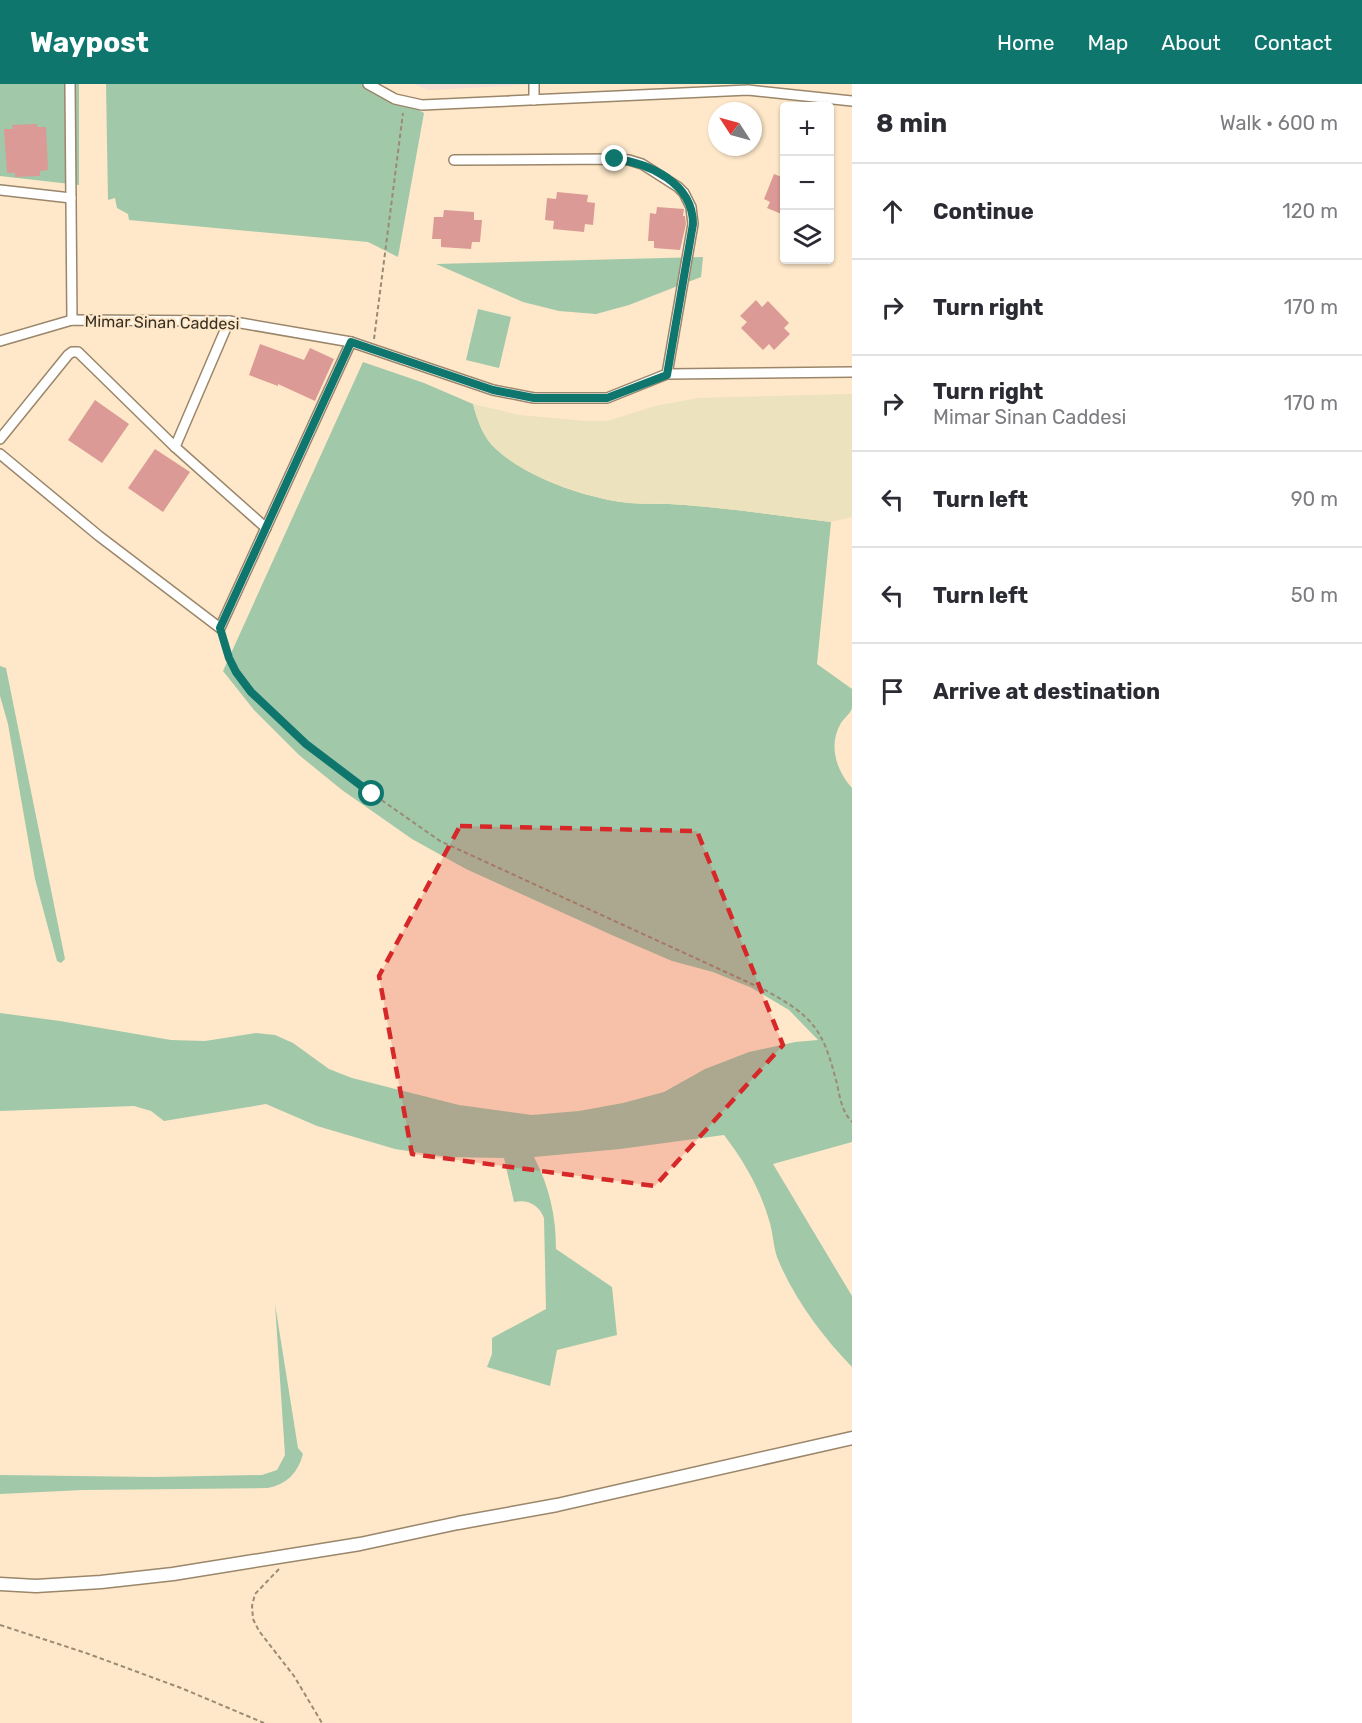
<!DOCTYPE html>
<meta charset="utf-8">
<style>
body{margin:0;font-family:Rubik,sans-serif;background:#f2f2f3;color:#2b2b33}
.controls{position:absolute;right:18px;top:18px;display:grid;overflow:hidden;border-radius:6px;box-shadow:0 2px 4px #0004}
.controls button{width:54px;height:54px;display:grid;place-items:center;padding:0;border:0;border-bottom:2px solid #e1e1e2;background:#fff;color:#2b2b33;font:30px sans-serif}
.compass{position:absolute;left:708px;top:18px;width:54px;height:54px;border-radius:50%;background:#fff;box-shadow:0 2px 4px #0004;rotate:306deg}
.stop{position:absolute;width:18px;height:18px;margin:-14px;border:4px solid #0f766e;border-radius:50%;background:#fff}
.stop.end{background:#0f766e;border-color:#fff;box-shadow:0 2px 6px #0008}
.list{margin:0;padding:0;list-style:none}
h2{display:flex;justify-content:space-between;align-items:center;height:78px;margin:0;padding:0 24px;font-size:26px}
h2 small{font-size:20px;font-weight:400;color:#7c7c81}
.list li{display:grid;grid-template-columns:39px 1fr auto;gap:18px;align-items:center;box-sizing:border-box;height:96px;padding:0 24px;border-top:2px solid #e1e1e2}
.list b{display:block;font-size:22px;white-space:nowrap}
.list p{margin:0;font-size:20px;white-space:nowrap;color:#7c7c81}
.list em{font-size:20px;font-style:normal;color:#7c7c81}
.icon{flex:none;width:33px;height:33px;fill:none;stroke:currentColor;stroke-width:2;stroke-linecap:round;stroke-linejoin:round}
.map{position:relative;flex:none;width:852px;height:1639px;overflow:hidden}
header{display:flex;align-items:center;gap:36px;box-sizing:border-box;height:84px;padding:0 30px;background:#0f766e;color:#fff}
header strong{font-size:28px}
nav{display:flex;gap:33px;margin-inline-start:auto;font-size:21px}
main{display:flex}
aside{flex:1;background:#fff}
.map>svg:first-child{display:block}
</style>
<header>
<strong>Waypost</strong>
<nav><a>Home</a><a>Map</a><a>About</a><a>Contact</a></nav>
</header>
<main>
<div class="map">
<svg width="852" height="1639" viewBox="0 0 852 1639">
<rect width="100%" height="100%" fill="#fee8c9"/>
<path fill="#f5dcd4" d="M415,0H541L428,6Z"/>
<g fill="#a1c8a9">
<path d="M0,0H79V101L0,92Z"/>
<path d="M106,0H380L396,14L424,29L398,173L368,158L129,136L128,130L117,124L115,114L108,116Z"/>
<path d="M703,173L701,193L629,221L596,230L559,227L523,218L436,180Z"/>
<path d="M478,225L511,233L499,284L466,276Z"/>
<path d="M363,278L424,299L473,320C477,335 482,350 492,361C522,392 580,412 621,418C643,421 664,419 685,421C734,425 783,432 831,438L817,580L852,605C852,610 852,618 852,624C851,629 844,634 841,639C828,661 836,686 852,704V1058L773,1080L852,1212V1283C822,1252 793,1213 777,1173C773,1161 773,1148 769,1136C760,1105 744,1077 724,1051L620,1065L534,1073C549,1102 556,1131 556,1165L612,1203L617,1251L557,1266L550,1302L487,1283L492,1270V1254L546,1225L544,1134C539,1121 528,1115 514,1118L504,1074L447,1073L395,1065L317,1042L266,1020L164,1037L151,1027L134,1022L0,1027V929L60,937L171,956L205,957L256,949L275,951L293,959L329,985L352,994L459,1021L532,1031L579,1027L623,1019L664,1008L705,985L749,968L795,958L818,956L789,926L752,904L713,888L672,877L614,852L466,785L412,755L342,706L299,671L254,626L223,587Z"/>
<path d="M0,582L6,584L65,875L61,879L57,877L35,795L8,640L0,612Z"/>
<path d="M275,1220L298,1364L303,1370C298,1389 287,1400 268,1404L83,1406L0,1410V1391L154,1393L262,1391L277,1386L285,1371Z"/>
</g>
<path fill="#ece2bd" d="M852,310V433L831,438C783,432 734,425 685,421C664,419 643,421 621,418C583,412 518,390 492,361C482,349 477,335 473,320L519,331L586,337H607L655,322L698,314Z"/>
<g fill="#db9a95">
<path d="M37,40V43H46L48,86L40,87V92L15,93V89H7L4,45H13L12,41Z"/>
<path d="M774,90L784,94V131L767,124L770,118L764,115Z"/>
<path d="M557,108L588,111L587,118L595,119L593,141L585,140L584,148L553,145L554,137L545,136L547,114L556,115Z"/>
<path d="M657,123L684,125L683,132H685L686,140L680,166L654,164V157H648L650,129L656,130Z"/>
<path d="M444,126L474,128V136H482L480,158H472L471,165L441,163V155H432L434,133H443Z"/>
<path d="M756,216L762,223L768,217L789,239L784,244L790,250L774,266L769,260L763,266L741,244L747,238L740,232Z"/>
<path d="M260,260L304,276L310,264L334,275L315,317L278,300V302L249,291Z"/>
<path d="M95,316L129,340L102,379L68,356Z"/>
<path d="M155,365L190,388L163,428L128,404Z"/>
</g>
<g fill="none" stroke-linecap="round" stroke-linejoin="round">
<g stroke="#9a866a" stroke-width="12">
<g id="minor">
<path d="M70,0L72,236"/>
<path d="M368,0L395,15L422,21L748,6L852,17"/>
<path d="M534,0V16"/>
<path d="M454,76L615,75L629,76L642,80L678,103L684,109L691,123L693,140L667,290"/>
<path d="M0,106L71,114"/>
<path d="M0,257L72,236L229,237L351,258L493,306L534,314H607L667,290L852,288"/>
<path d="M0,355L68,271L72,268H78L175,363L266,444"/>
<path d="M175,363L229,237"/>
<path d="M0,370L99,452L220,544L351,258"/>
</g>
</g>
<g stroke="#9a866a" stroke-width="15">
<path id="tertiary" d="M0,1500L36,1502L101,1498L173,1490L360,1460L458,1439L557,1421L852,1354"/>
</g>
<g stroke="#9a8b75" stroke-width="2" stroke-dasharray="4.5 3" stroke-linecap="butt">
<path d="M374,255L403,29"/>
<path d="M222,553L229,574L243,598L274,630L306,659L350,694L440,757L765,906C814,933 823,945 837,1000C840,1014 842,1028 852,1038"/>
<path d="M279,1485L255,1510L252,1522L253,1535L259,1547L294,1592L322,1639"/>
<path d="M0,1541L86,1569L181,1604L264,1639"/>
</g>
<use href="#minor" stroke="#fff" stroke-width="9"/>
<use href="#tertiary" stroke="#fff" stroke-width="12"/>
</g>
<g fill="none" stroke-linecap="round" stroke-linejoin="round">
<path stroke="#0f766e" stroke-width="8" d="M372,710L306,660L251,608L236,588L229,574L220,544L351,258L493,306L534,314H607L667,291L693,140C693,99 649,79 615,75"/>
</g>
<path fill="#d62828" fill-opacity="0.2" stroke="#d62828" stroke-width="4.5" stroke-dasharray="12 8" stroke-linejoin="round" d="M460,742L697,747L783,961L655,1102L412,1070L379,892Z"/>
<g text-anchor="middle" stroke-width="4.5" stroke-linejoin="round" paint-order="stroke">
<g font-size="16" fill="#3a3125" stroke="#fee8c9">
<text transform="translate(162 238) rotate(1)" y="6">Mimar Sinan Caddesi</text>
</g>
</g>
</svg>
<div class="controls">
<button>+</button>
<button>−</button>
<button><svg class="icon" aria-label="layers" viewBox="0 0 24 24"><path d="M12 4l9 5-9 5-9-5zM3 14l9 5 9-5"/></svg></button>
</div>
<svg class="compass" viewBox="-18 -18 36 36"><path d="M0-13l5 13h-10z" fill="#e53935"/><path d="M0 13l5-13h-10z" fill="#7c7c81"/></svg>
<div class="stop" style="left:372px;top:710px"></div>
<div class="stop end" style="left:615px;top:75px"></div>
</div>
<aside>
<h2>8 min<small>Walk · 600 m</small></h2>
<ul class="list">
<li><svg class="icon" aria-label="ahead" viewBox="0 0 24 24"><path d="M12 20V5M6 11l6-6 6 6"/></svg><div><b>Continue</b></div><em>120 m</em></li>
<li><svg class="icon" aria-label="right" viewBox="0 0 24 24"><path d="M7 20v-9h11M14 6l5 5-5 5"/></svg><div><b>Turn right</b></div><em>170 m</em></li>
<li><svg class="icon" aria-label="right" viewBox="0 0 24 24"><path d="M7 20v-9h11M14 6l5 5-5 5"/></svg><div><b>Turn right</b><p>Mimar Sinan Caddesi</p></div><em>170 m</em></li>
<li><svg class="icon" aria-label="left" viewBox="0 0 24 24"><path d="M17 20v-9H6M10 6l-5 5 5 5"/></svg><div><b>Turn left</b></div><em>90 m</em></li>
<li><svg class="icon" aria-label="left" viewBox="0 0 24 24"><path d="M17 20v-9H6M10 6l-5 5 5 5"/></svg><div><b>Turn left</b></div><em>50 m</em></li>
<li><svg class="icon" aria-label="arrive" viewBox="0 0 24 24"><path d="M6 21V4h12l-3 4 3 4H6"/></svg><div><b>Arrive at destination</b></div></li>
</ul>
</aside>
</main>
